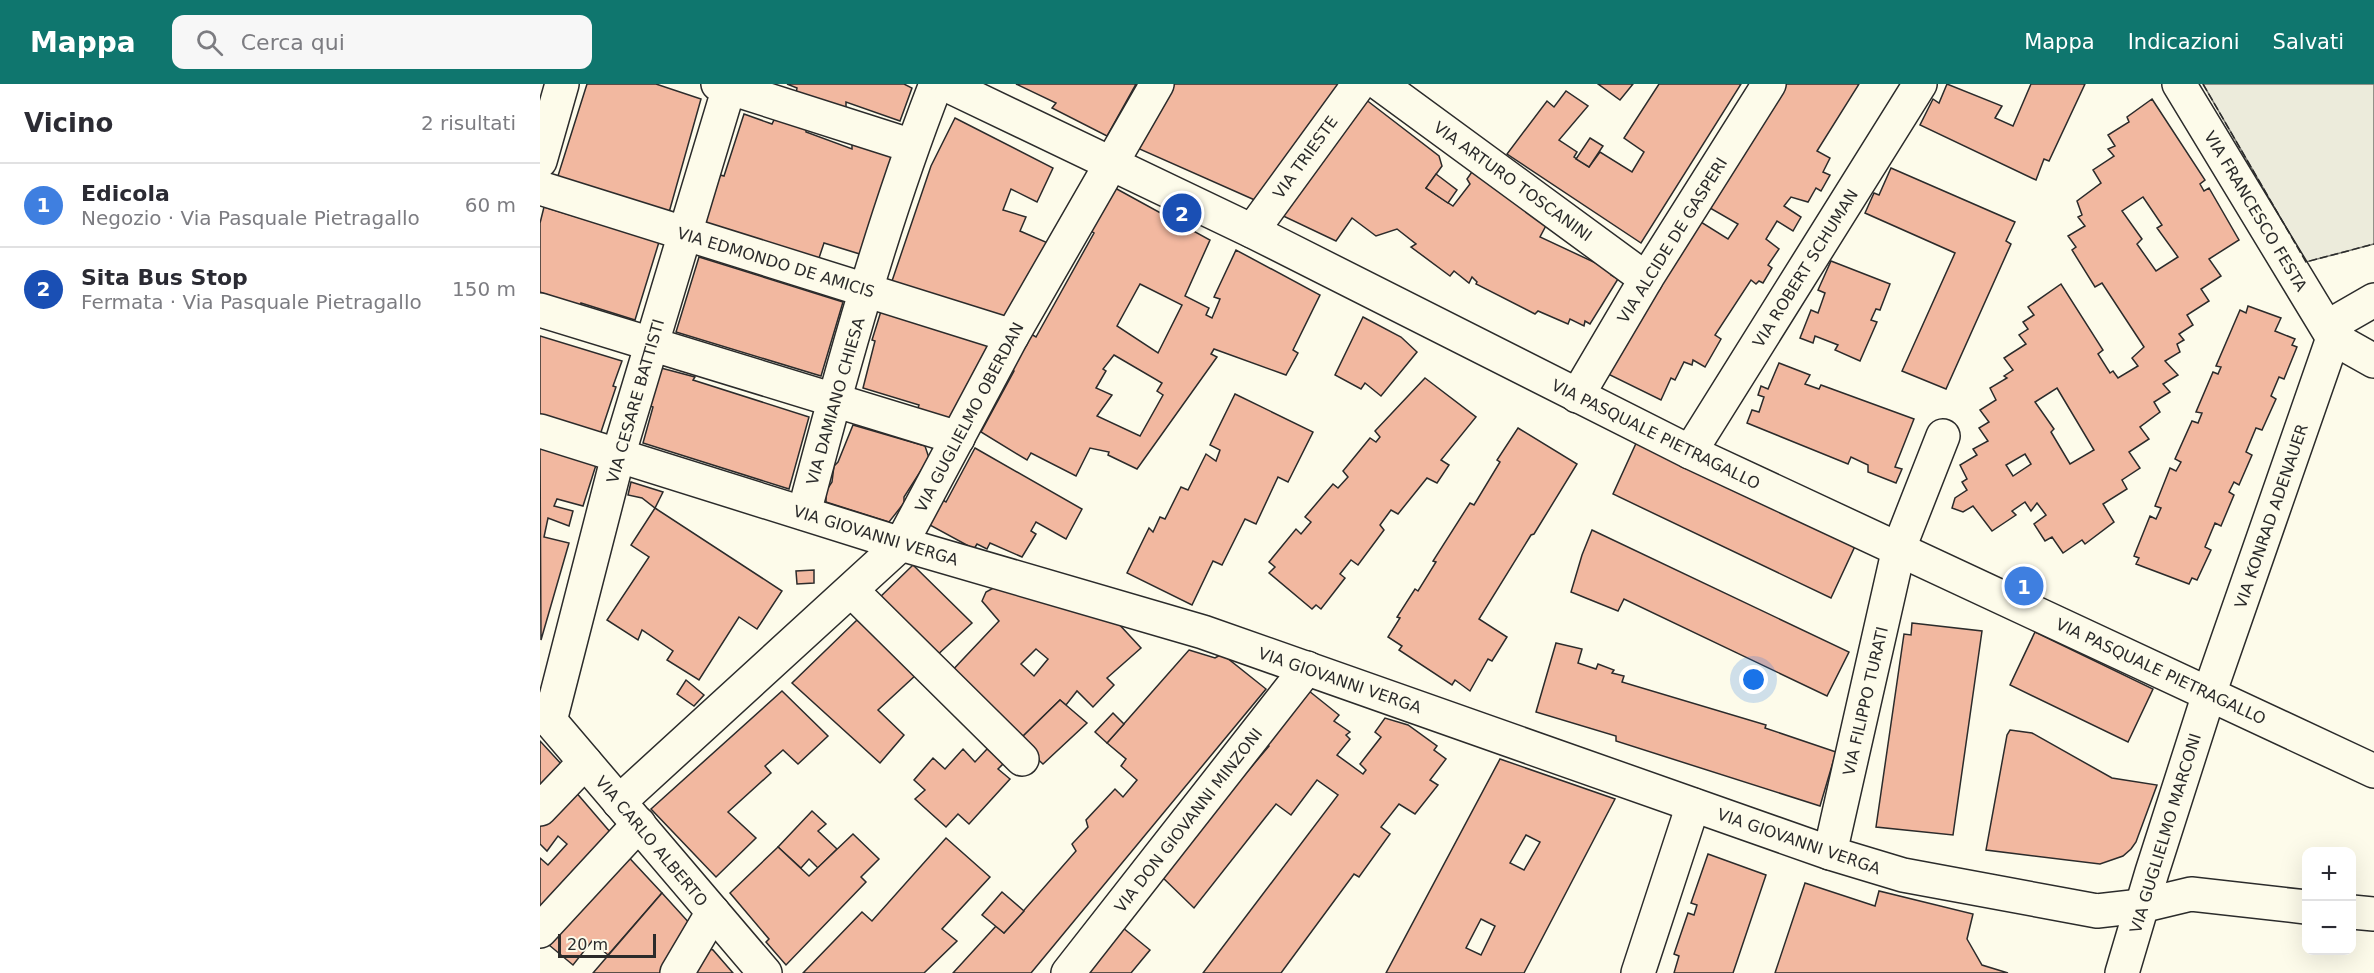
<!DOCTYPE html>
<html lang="it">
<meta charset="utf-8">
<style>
body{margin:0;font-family:"DejaVu Sans",sans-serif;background:#f7f7f7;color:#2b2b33}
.controls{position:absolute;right:18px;bottom:18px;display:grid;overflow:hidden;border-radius:12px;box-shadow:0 6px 24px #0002}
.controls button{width:54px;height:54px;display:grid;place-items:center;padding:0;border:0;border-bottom:2px solid #e1e1e2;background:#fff;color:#2b2b33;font:30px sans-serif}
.scale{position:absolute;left:18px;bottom:15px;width:98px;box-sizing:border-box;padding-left:6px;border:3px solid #2b2b2b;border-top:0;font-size:16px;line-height:21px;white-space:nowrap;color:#2b2b2b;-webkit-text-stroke:4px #fdfbea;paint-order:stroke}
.you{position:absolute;left:1214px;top:596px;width:21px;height:21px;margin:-15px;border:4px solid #fff;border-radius:50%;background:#1a73e8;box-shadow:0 0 0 9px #1a73e833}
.badge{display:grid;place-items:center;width:39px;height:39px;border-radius:50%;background:#0f766e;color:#fff;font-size:20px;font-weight:700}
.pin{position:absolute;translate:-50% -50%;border:3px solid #fff;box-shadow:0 2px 6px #0006}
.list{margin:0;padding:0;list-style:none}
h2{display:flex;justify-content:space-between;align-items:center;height:78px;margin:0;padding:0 24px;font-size:26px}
h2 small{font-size:20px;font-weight:400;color:#7c7c81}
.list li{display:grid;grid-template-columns:39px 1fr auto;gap:18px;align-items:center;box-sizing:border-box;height:84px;padding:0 24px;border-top:2px solid #e1e1e2}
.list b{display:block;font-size:22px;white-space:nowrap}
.list p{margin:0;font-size:20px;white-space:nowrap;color:#7c7c81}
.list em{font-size:20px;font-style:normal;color:#7c7c81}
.icon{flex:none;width:33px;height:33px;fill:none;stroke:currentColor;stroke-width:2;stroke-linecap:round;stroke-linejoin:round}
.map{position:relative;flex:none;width:1834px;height:889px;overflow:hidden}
header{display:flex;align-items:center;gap:36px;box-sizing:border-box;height:84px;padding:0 30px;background:#0f766e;color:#fff}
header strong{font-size:28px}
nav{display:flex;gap:33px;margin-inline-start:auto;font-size:21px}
.search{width:420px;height:54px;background:#f7f7f7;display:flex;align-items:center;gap:15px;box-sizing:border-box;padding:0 21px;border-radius:12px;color:#7c7c81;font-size:22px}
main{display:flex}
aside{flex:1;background:#fff}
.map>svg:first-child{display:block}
</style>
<header>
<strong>Mappa</strong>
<div class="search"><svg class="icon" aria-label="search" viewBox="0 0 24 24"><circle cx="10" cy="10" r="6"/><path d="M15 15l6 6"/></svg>Cerca qui</div>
<nav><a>Mappa</a><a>Indicazioni</a><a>Salvati</a></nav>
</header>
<main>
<aside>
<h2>Vicino<small>2 risultati</small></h2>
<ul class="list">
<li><span class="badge" style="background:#3f7fe0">1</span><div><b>Edicola</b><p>Negozio · Via Pasquale Pietragallo</p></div><em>60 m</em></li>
<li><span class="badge" style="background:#1a4fb4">2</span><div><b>Sita Bus Stop</b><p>Fermata · Via Pasquale Pietragallo</p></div><em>150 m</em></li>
</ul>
</aside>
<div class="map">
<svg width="1834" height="889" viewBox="0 0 1834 889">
<rect width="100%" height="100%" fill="#fdfbea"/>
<path fill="#ecebdb" stroke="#74746e" stroke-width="1.5" d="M1663,0H1834V160L1766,178Z"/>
<g fill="#f2b8a0" stroke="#2b2b2b" stroke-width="1.5" fill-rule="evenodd">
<path d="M47,0H116L161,15L128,132L17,95Z"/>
<path d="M247,0H364L372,4L360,37L306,18V25L256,9L257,4Z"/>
<path d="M476,0H596L567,52L512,24L516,19Z"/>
<path d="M632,0H800L717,117L595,63Z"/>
<path d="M1058,0H1093L1080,16Z"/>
<path d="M1119,0H1201L1101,159L967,70L1007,17L1014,23L1026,7L1048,22L1019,56L1037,68L1034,73L1049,83L1060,68L1092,88L1104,68L1084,54Z"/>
<path d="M1246,0H1319L1277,67L1290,74L1283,88L1290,91L1281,107L1276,104L1268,118L1251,113L1244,122L1261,133L1253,147L1237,137L1226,155L1239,165L1228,181L1232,184L1223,199L1219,197L1216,200L1211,196L1175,251L1181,255L1165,283L1153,276L1152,281L1144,278L1135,296L1131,294L1121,316L1066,289L1161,138L1188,155L1198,140L1170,124Z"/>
<path d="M1407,0L1462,22L1455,34L1473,42L1491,0H1545L1509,77L1504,75L1496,96L1380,41L1393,15L1399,19Z"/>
<path d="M825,15L899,72L902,82L886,104L913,122L930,100L927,95L936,82L1009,136L1000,153L1073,187L1071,191L1078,195L1050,240L1045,237L1044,242L1030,235L1028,240L998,227L995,230L936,200L937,198L932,193L929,199L914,187L910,192L871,163L876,160L857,145L836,152L812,134L796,157L739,130Z"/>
<path d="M1612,15L1665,96L1660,100L1664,107L1669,104L1699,156L1669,175L1681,192L1661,205L1669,217L1647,231L1653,241L1639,250L1644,256L1637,260L1640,268L1625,277L1638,291L1623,300L1630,308L1614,318L1620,328L1600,343L1609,355L1589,368L1600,384L1582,396L1587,405L1563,420L1574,438L1545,460L1542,456L1523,469L1512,453L1505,457L1494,440L1506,431L1497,419L1491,427L1485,418L1472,427L1476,431L1452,447L1433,422L1423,428L1412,424L1415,414L1427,406L1422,398L1427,395L1420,381L1437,371L1433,365L1448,357L1439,344L1449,338L1440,326L1456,316L1450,304L1467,294L1464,292L1473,286L1464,274L1486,260L1479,251L1488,245L1483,238L1494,231L1488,223L1521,200L1563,266L1558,270L1570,289L1573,287L1578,294L1598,282L1592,274L1604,263L1562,199L1555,203L1532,166L1536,163L1528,152L1545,142L1538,133L1542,131L1537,117L1561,99L1553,86L1574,72L1568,65L1575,62L1568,51L1589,38L1587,33ZM1603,113L1622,141L1617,144L1638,173L1616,187L1597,160L1602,155L1582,127ZM1517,304L1554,366L1530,380L1511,348L1514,345L1495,318ZM1485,370L1491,380L1473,392L1466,381Z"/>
<path d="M204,30L232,40L235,34L266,44V48L312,65V60L352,70L323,171L284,159L279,174L197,156L165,140L180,91L184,92Z"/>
<path d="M415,34L513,84L497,118L471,105L463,126L486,133L480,147L508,159L464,236L351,200L391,82Z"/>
<path d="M1050,54L1063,62L1049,83L1036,75Z"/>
<path d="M1351,84L1475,138L1466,157L1471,160L1406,305L1362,287L1415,169L1325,129L1334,109L1339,111Z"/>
<path d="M896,90L917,106L908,119L886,104Z"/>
<path d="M575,104L670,156L645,212L669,224L666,231L672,234L680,215L674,213L696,166L780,211L753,266L758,269L746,291L674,265L671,270L677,273L597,385L568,371L569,368L550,364L536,392L491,369L487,376L441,348L474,287L472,284L491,250L496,253L554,149L551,147ZM600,200L642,221L618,269L577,242ZM574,271L622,299L617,307L623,311L600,352L557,332L572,311L556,304L566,287L563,285Z"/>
<path d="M4,123L119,158L95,236L41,219L40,223L0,208V139Z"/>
<path d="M159,173L303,218L281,292L136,248Z"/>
<path d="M1291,177L1350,200L1340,226L1336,225L1331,236L1337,238L1320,277L1295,266L1298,261L1275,252L1273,259L1260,254L1271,226L1278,229L1285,209L1278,206Z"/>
<path d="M1708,222L1741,234L1735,247L1755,255L1752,261L1757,263L1744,295L1739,293L1731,312L1736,315L1722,346L1716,344L1706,368L1712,371L1699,401L1694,398L1689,408L1694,411L1681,442L1675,439L1665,463L1671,466L1657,496L1652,494L1649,500L1596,480L1599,474L1594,472L1610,432L1616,435L1621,424L1615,422L1630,384L1636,387L1641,378L1635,375L1652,337L1658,339L1662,329L1656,328L1673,288L1678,290L1681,283L1676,282L1700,226L1706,229Z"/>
<path d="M342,224L448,261L449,266L411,337L377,327L379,321L323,304L335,257L332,256Z"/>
<path d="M823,233L861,253L877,268L841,312L825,299L821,305L795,291Z"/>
<path d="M0,252L82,277L73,302L76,303L60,351L0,330Z"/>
<path d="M1239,279L1270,291L1265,300L1279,305L1281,301L1374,335L1355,383L1362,385L1356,399L1328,388V381L1311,373L1308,380L1207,339L1212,326L1219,328L1224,313L1218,311L1221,302L1228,305Z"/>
<path d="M121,284L155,293L153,296L269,333L249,405L103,359L113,323L110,322Z"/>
<path d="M885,294L936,333L901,376L909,381L897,399L887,394L858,430L851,426L840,441L844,446L818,481L811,476L800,490L805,494L781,525L776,521L772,525L729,489L735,483L729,478L756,445L761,450L771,438L765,433L793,400L798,404L808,393L803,387L830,354L836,358L840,353L835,347Z"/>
<path d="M695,310L773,348L748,398L738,393L716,440L705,435L682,481L673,477L652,521L587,489L609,444L613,448L620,433L625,435L641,403L648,406L666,370L676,377L680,366L670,361Z"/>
<path d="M313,341L385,362L389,374L364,413V419L349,438L286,418V407L292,398L294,382L298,378Z"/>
<path d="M978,344L1037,380L994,450L991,451L939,535L967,553L952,577L948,575L930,607L915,596L912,601L859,566L862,562L848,553L860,534L857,533L875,505L878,507L896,478L893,477L930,419L934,421L960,378L957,376Z"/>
<path d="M1098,355L1316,460L1291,514L1073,410Z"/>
<path d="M0,363L56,381L43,422L17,415L14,422L33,427L29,442L8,434L4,453L29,459L1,556Z"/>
<path d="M435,364L542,425L526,455L496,438L491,447L496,450L482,473L450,459L447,465L437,460L434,465L388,440L401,415L406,418Z"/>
<path d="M91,398L123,408L115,424L102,414L88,411Z"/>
<path d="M115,424L242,507L217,545L199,533L159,596L127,576L133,567L102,546L98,556L67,536L109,473L91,461Z"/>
<path d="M1052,446L1309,568L1287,612L1084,515L1078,527L1031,508L1042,471Z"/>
<path d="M373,481L432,539L394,574L335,518Z"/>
<path d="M274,486V499L257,500L256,487Z"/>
<path d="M457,502L576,537L601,564L567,594L574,601L553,623L537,607L526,621L520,616L478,657L408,591L459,537L442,517L446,508ZM496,565L508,575L494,592L481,580Z"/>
<path d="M317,536L377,590L338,626L364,651L340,679L252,599Z"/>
<path d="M1372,539L1442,547L1413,751L1336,743L1364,550L1371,551Z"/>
<path d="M1495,548L1613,605L1588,658L1470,601Z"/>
<path d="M1016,559L1042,565L1038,579L1056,585L1058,580L1074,586L1072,589L1084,592L1082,598L1226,641L1225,644L1296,668L1280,722L1076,657V652L996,628Z"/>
<path d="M649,566L675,574L682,570L726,605L491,889H413L456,842L464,849L536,767L532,760L548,743L546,736L575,705L583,713L597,696L581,682L586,675L567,659Z"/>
<path d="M146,596L164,611L154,622L137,610Z"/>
<path d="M242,607L288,652L258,680L243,666L225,682L231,689L188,728L216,754L176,793L111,725Z"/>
<path d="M769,607L799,631L794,637L810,648L806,651L810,655L797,671L823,690L826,686L820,680L841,653L835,648L845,634L868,641L897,662L894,666L906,675L890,696L898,701L875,730L859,720L841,743L850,750L819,793L814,790L741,889H663L798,711L777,696L751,731L736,720L654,824L620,791L729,662L725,658Z"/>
<path d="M520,616L547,639L503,680L478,657Z"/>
<path d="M573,629L584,640L567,659L555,648Z"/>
<path d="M1470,646L1492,649L1572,694L1617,701L1596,758L1591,765L1583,772L1560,780L1446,766L1467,651Z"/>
<path d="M0,657L24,683L0,710Z"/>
<path d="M423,665L435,678L447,665L464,679L458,685L470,695L429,740L418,730L406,743L375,715L385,706L374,696L393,674L405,685Z"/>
<path d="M960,675L1075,715L984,889H846ZM986,751L1000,758L984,786L970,779ZM941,835L955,842L941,871L926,864Z"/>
<path d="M28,699L71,749L0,833V774L8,781L27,760L18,752L7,767L0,760V733Z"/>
<path d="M272,727L286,740L278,747L297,765L278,784L269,775L261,784L238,763Z"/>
<path d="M313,750L339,775L321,793L326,798L246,881L226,858L229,855L190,809L238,763L269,792Z"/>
<path d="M406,754L450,793L402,845L417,857L384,889H263L322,828L332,837Z"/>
<path d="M81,765L122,809L68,871L52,857L33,881L9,861L67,790Z"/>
<path d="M1168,770L1226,791L1193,889H1134L1139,872L1134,870L1148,829L1154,831L1157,821L1151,819Z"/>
<path d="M1265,799L1335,822L1339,807L1433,830L1427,855L1442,881L1468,889H1235Z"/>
<path d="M462,808L484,827L464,849L442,831Z"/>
<path d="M122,809L152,842L122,889H53Z"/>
<path d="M577,839L610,866L591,889H538Z"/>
<path d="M167,864L173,866L193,889H149Z"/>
</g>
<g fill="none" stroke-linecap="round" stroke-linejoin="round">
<g stroke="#2b2b2b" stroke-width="36">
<g id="minor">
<path d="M178,0L372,62"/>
<path d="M840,0L1106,195"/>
<path d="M1639,0L1793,254"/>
<path d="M0,77L22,0"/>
<path d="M0,104L472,252"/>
<path d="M712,147L819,0"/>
<path d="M0,226L418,354"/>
<path d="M1793,254L1834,277"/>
<path d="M1037,312L1106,195L1229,0"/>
<path d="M0,347L361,460L663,548L1290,769L1363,791L1557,827L1601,822L1651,810L1766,823"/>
<path d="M1150,368L1380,0"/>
<path d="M264,429C302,285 342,139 396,0"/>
<path d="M312,507L482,675"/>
<path d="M0,625L225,889"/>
<path d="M10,637L78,372L190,0"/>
<path d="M79,718L361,460L472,252L617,0"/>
<path d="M0,725L45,678"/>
<path d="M1290,769L1359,464L1403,352"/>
<path d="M1812,828L1834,830"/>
<path d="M0,847L99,740"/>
<path d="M137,889L173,828"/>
<path d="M528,889L767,584"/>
<path d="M1098,889L1153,721"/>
<path d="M1582,889L1612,788L1669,610L1793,254L1801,235L1834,216"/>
</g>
</g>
<g stroke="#2b2b2b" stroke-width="36">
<path id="major" d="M405,0L712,147L1150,368L1834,687"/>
</g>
<use href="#minor" stroke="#fdfbea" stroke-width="33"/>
<use href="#major" stroke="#fdfbea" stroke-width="33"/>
<path stroke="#2b2b2b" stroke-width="1.5" stroke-dasharray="8 3" stroke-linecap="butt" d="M1663,0L1766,178L1834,160"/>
</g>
<g text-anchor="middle" stroke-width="4.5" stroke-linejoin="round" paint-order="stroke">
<g font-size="16" fill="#2b2b2b" stroke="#fdfbea">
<text transform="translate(765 73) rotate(-54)" y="6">VIA TRIESTE</text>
<text transform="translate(973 97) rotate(36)" y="6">VIA ARTURO TOSCANINI</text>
<text transform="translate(1716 127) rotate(59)" y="6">VIA FRANCESCO FESTA</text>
<text transform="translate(1132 156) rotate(-58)" y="6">VIA ALCIDE DE GASPERI</text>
<text transform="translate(236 178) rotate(17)" y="6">VIA EDMONDO DE AMICIS</text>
<text transform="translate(1265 184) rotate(-58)" y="6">VIA ROBERT SCHUMAN</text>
<text transform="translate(95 317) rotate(-74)" y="6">VIA CESARE BATTISTI</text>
<text transform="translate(295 317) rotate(-74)" y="6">VIA DAMIANO CHIESA</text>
<text transform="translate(429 333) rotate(-62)" y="6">VIA GUGLIELMO OBERDAN</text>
<text transform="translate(1116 350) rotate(26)" y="6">VIA PASQUALE PIETRAGALLO</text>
<text transform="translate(1731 432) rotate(-71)" y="6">VIA KONRAD ADENAUER</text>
<text transform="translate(336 451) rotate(17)" y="6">VIA GIOVANNI VERGA</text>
<text transform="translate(1621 587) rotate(25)" y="6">VIA PASQUALE PIETRAGALLO</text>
<text transform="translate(800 596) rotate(19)" y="6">VIA GIOVANNI VERGA</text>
<text transform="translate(1325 617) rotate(-77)" y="6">VIA FILIPPO TURATI</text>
<text transform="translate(648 736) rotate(-52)" y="6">VIA DON GIOVANNI MINZONI</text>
<text transform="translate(1625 749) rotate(-73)" y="6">VIA GUGLIELMO MARCONI</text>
<text transform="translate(112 757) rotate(50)" y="6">VIA CARLO ALBERTO</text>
<text transform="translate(1259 757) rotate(19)" y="6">VIA GIOVANNI VERGA</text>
</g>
</g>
</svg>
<div class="controls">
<button>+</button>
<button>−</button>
</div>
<div class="scale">20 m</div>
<div class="you"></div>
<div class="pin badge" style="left:1484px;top:502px;background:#3f7fe0">1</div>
<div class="pin badge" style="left:642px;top:129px;background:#1a4fb4">2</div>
</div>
</main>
